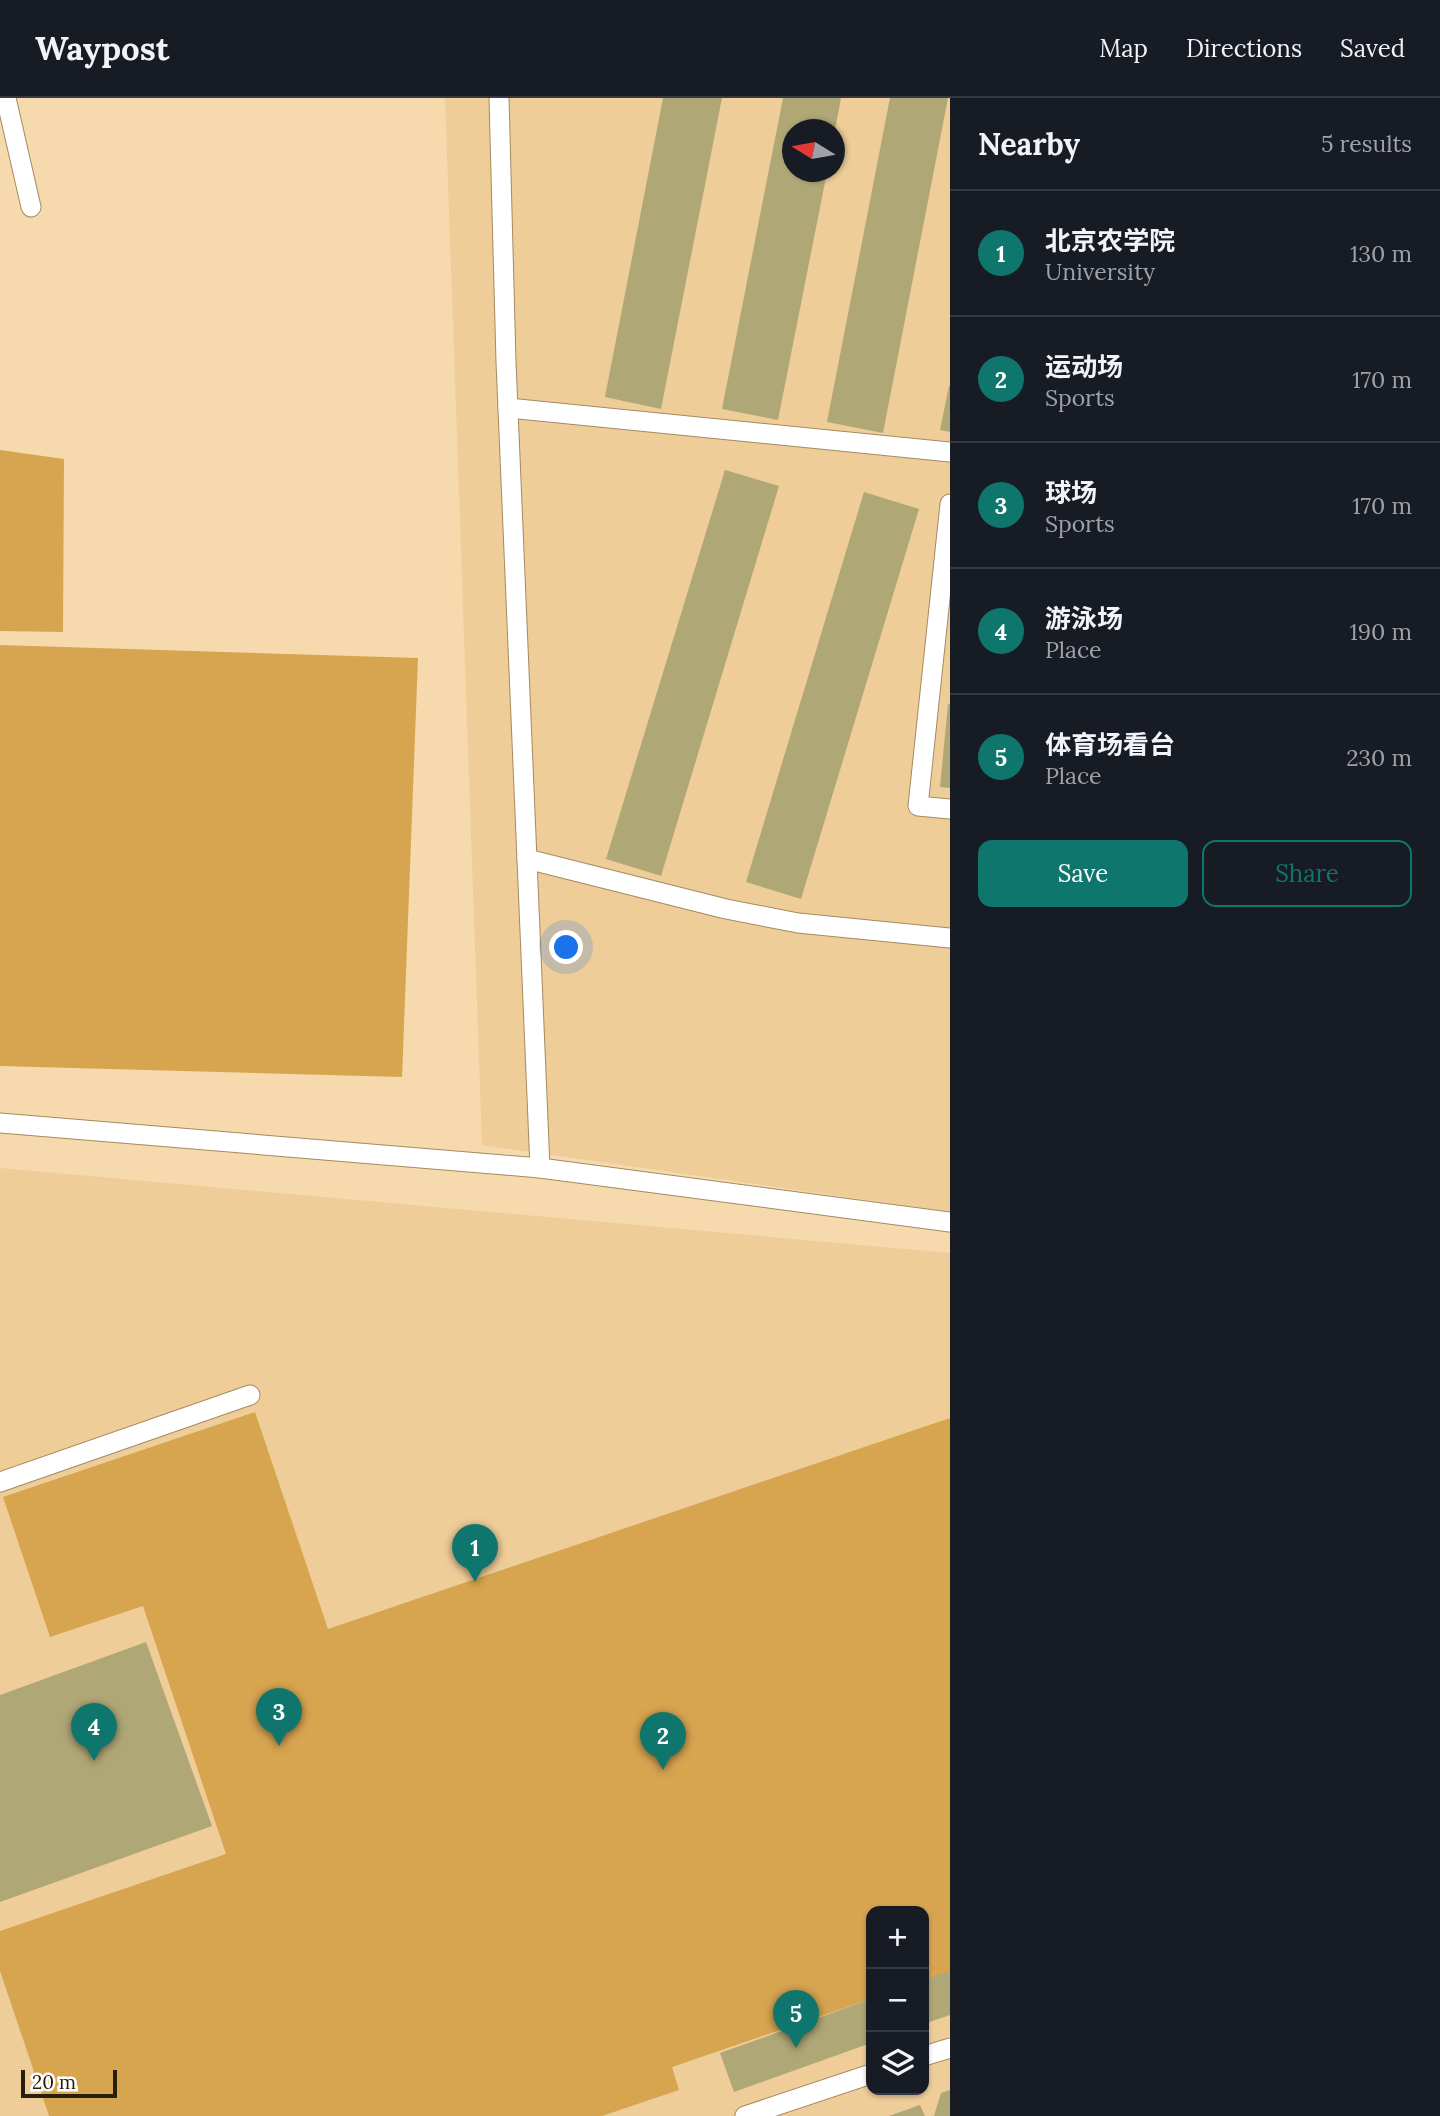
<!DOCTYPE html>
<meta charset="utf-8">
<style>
body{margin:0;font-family:Lora,"Noto Sans SC",serif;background:#242831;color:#f1f3f6}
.controls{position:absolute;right:21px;bottom:21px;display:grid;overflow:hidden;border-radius:14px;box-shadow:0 2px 5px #0004}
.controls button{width:63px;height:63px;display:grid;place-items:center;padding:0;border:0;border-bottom:2px solid #363941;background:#171b24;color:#f1f3f6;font:35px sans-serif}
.compass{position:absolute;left:782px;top:21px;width:63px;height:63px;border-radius:50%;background:#171b24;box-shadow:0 2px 5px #0004;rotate:281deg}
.scale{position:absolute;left:21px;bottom:18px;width:96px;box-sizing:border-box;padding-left:7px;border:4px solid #281e0c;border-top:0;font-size:19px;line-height:24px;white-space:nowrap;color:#281e0c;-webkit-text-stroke:5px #fff;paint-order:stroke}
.you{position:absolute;left:567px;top:850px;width:24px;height:24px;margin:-18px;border:5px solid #fff;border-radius:50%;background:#1a73e8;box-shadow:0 0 0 10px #1a73e833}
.badge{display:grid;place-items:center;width:46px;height:46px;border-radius:50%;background:#0f766e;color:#fff;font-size:23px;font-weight:700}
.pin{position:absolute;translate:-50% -58px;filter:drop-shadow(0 2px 4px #0008)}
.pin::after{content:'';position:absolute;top:37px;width:24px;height:21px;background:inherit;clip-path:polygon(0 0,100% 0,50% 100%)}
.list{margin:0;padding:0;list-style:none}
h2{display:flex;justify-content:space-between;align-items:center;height:91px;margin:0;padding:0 28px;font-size:30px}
h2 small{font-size:23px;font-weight:400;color:#9ea1a6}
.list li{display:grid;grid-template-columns:46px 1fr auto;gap:21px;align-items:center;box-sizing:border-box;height:126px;padding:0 28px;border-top:2px solid #363941}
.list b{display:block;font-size:26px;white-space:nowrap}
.list p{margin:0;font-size:23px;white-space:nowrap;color:#9ea1a6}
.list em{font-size:23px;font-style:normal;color:#9ea1a6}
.actions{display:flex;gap:14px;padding:21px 28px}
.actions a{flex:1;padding:16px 0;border:2px solid #0f766e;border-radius:14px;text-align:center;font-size:24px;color:#0f766e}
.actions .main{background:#0f766e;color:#fff}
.icon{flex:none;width:38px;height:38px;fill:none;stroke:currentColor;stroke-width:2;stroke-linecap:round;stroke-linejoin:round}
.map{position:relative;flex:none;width:950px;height:2018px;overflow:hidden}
header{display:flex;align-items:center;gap:42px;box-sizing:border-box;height:98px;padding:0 35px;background:#171b24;border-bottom:2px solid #363941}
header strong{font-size:33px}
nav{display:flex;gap:38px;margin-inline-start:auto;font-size:24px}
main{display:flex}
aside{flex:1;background:#171b24}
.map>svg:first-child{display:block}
</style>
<header>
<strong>Waypost</strong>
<nav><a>Map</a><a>Directions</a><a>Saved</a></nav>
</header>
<main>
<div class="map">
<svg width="950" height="2018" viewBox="0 0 950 2018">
<rect width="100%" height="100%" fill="#f6d9ac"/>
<g fill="#eecd99" fill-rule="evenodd">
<path d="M445,0H950V1114L482,1047ZM792,32H834V74H792Z"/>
<path d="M0,1070L950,1155V2018H0ZM871,1813H924V1992H871Z"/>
</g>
<g fill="#d7a450">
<path d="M0,352L64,361L63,534L0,533Z"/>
<path d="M0,547L418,560L402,979L0,968Z"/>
<path d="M255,1314L328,1531L950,1320V1875L924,1884V1813H871V1901L672,1969L679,1992L602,2018H49L0,1873V1833L226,1756L143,1508L50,1539L3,1399Z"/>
</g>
<g fill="#b0a776">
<path d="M663,0H722L661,311L605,299Z"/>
<path d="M783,0H841L835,32H792V74H827L778,322L722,311Z"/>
<path d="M890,0H948L883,335L827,324Z"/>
<path d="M949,288H950V334L940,332Z"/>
<path d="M725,372L779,388L661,778L606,761Z"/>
<path d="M864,394L919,411L801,801L746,784Z"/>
<path d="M948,606H950V690L940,689Z"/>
<path d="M146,1544L212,1728L0,1804V1597Z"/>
<path d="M950,1873V1917L924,1926V1882Z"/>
<path d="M871,1901V1945L734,1994L720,1955Z"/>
<path d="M950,1992V2018H934L941,1995Z"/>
<path d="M920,2007L925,2018H889Z"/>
</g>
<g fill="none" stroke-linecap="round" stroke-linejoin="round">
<g stroke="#a58a60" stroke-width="21">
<g id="lane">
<path d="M6,0L31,109"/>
<path d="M499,0L506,264L540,1070"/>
<path d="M508,310L950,354"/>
<path d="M950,406L918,708L950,711"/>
<path d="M527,761L726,811L798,825L950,840"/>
<path d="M0,1025L540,1070L950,1124"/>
<path d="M0,1384L250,1297"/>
<path d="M924,1958L950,1950"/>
<path d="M745,2018L871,1976"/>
</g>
</g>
<use href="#lane" stroke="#fff" stroke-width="19"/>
</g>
</svg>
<div class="controls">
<button>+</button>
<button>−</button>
<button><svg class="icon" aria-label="layers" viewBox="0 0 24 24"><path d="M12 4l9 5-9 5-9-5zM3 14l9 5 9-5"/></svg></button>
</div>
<svg class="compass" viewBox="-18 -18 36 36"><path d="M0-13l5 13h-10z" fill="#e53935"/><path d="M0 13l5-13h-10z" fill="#9ea1a6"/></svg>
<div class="scale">20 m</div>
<div class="you"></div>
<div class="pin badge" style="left:475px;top:1484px">1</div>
<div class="pin badge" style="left:663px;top:1672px">2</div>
<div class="pin badge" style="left:279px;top:1648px">3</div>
<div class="pin badge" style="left:94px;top:1663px">4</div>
<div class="pin badge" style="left:796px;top:1950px">5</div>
</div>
<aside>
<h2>Nearby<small>5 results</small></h2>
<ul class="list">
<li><span class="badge">1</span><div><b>北京农学院</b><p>University</p></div><em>130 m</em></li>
<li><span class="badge">2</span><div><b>运动场</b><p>Sports</p></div><em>170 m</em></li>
<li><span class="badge">3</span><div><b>球场</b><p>Sports</p></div><em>170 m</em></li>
<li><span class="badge">4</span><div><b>游泳场</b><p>Place</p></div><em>190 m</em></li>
<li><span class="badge">5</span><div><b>体育场看台</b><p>Place</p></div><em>230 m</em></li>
</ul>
<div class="actions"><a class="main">Save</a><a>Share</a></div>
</aside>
</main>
